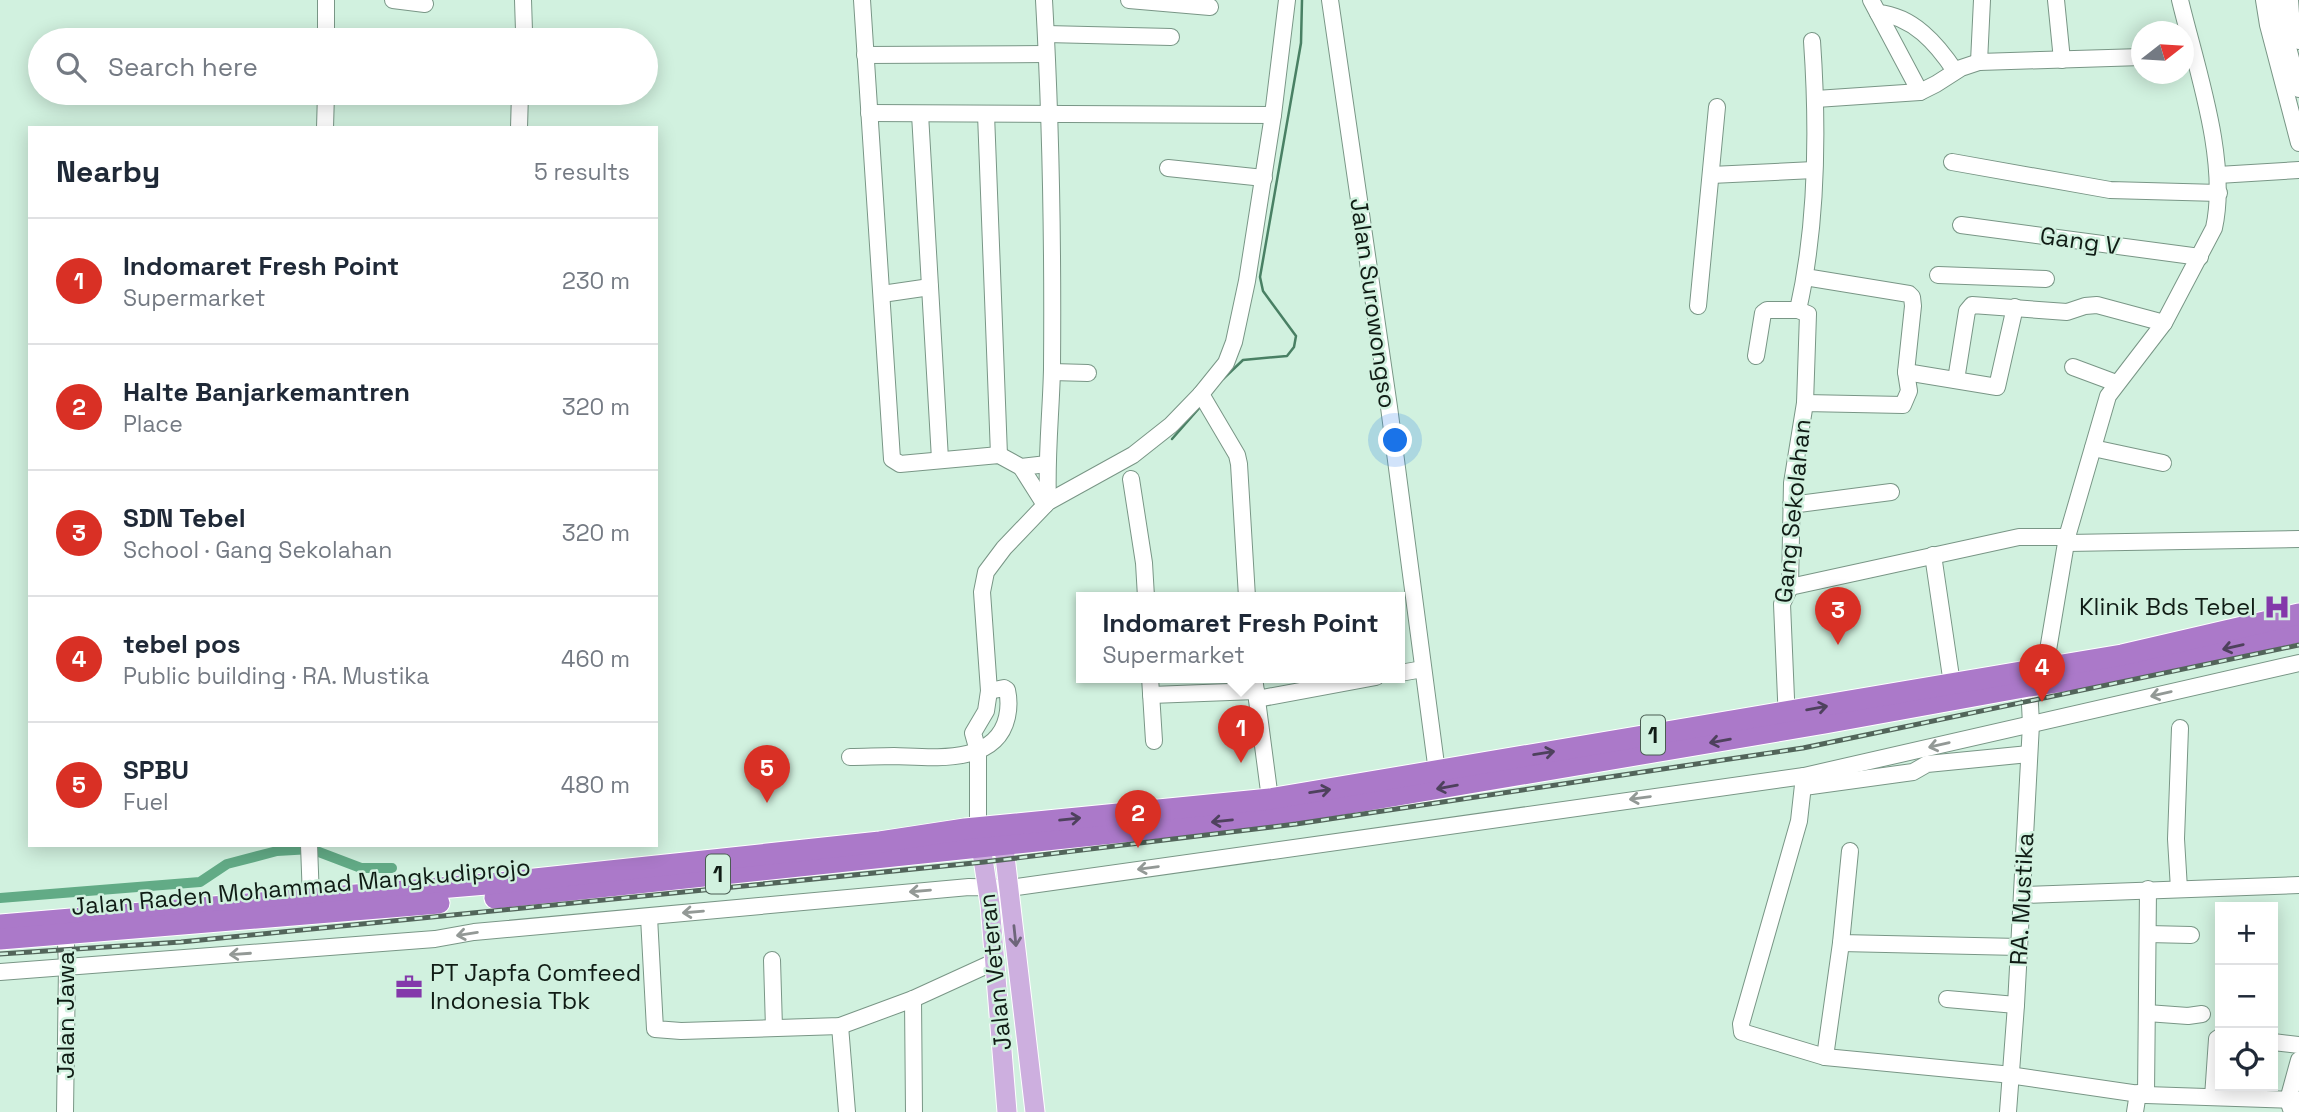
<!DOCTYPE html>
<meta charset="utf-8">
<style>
body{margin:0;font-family:"Space Grotesk",sans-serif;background:#f2f2f3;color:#1f2937}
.controls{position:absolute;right:21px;bottom:21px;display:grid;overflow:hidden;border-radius:0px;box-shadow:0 4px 18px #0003}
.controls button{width:63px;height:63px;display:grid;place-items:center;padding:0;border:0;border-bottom:2px solid #e0e1e3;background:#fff;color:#1f2937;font:35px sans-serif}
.compass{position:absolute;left:2131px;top:21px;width:63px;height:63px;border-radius:50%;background:#fff;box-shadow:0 4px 18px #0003;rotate:73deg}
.you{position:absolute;left:1396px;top:441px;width:24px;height:24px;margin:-18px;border:5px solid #fff;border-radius:50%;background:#1a73e8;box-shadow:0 0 0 10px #1a73e833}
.badge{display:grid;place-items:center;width:46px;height:46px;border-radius:50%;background:#d93025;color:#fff;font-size:23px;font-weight:700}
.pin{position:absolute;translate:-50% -58px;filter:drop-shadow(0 2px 4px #0008)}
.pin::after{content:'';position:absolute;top:37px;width:24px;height:21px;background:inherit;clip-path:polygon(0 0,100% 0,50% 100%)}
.popup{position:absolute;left:1076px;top:592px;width:329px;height:91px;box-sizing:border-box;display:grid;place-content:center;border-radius:0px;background:#fff;filter:drop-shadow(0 2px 5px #0005);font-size:23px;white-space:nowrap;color:#747a83}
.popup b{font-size:26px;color:#1f2937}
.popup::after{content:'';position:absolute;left:50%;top:100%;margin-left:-14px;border:14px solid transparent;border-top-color:#fff}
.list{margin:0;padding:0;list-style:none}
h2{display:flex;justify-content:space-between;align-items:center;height:91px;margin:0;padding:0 28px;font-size:30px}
h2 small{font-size:23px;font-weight:400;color:#747a83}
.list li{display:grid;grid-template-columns:46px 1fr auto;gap:21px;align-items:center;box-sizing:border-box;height:126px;padding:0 28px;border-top:2px solid #e0e1e3}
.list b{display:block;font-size:26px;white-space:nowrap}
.list p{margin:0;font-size:23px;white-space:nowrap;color:#747a83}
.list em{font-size:23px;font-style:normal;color:#747a83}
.icon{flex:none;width:38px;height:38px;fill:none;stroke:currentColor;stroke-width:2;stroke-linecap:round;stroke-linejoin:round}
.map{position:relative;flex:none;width:2299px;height:1112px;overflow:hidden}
.search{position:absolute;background:#fff;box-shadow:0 4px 18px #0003;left:28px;top:28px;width:630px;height:77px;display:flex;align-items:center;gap:18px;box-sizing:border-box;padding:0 24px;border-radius:38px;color:#747a83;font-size:26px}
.panel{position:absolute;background:#fff;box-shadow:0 4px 18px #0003;left:28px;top:126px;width:630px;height:721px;border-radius:0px}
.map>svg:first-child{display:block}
</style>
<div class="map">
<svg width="2299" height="1112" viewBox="0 0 2299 1112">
<rect width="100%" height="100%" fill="#d1f1df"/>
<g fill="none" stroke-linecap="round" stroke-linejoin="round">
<g stroke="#498064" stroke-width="2.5">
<path d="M1223,379L1243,360L1287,356L1294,347L1296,336L1263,291L1260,277L1301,43L1302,0"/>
<path d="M1172,439L1201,406"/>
</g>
<path stroke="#62ab86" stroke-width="10" d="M0,898L200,882L227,864L277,851L311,849L361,868H392"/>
<g stroke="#799686" stroke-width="18">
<g id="minor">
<path d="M393,0L425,4"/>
<path d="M862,0L892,459L900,464L999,455L1021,467L1047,464"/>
<path d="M1044,0C1051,123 1053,246 1052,369C1051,413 1046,457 1048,502"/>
<path d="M1129,0L1210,7"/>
<path d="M1330,0L1389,407L1437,772"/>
<path d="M1871,0L1920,92"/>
<path d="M2056,0L2062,60"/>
<path d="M2264,0L2268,25L2299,143"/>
<path d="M2277,0V6L2299,89"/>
<path d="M2290,0L2291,14L2299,41"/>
<path d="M1878,13C1913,16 1937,44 1955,71"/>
<path d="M1046,34L1171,37"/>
<path d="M326,40V0"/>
<path d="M522,40L524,31L523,0"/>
<path d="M865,55L1046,54"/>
<path d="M1979,62L1982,0"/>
<path d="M1816,99L1920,92L1936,84L1961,68L1979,62L2142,57"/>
<path d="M869,113L1273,115"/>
<path d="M920,114L940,459"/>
<path d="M986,114L999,455"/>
<path d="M325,128L326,93"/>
<path d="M519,128L520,93"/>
<path d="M1952,162L2110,190L2219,193"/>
<path d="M1168,168L1264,178"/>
<path d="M1711,175L1814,170"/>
<path d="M2218,175L2299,170"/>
<path d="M1961,225L2200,257"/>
<path d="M1938,275L2046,279"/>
<path d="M882,294L930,287"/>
<path d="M1698,306L1717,107"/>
<path d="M1798,310L1808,314L1805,403"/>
<path d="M1756,356L1763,313L1767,310H1798C1817,226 1818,127 1812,41"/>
<path d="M2073,367L2116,383"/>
<path d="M1052,372L1088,373"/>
<path d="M1906,372L1997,387L2015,307"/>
<path d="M1956,380L1967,311L1972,305L2067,312L2085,306L2097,305L2164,323"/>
<path d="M1201,394L1237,455L1239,464L1247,597"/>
<path d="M2093,448L2163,463"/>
<path d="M1021,467L1045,505"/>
<path d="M1131,479L1144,563L1146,597"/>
<path d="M1791,505L1891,492"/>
<path d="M2067,543L2299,539"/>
<path d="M1933,555L1952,684"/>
<path d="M1790,587L2019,537H2067"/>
<path d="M2045,668L2067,537L2108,396L2164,323L2214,228C2229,160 2196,67 2180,0"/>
<path d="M1400,673L1423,669"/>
<path d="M1150,677L1154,741"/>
<path d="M1254,677L1270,799"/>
<path d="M1151,695L1256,691"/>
<path d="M1257,699L1376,677"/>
<path d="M1787,722L1782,604L1790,587L1792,483L1805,403L1903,405L1909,391L1906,372L1913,306L1912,297L1909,294L1805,277"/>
<path d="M850,757C864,757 879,756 894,756C932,757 996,766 1007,717C1009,708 1009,699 1007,690L1004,688L989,691"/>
<path d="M1804,776L1799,821L1741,1024L1742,1032L1825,1057L2002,1074L2146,1095L2299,1100"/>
<path d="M1804,787L1913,772L1927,764L2029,754"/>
<path d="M978,828V751L973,733L986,711L989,691L982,592L986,572L1004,548L1048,502L1133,455L1171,425L1201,394L1226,363L1234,342L1247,281L1273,115L1287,0"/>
<path d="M309,845L311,899"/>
<path d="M1850,851L1841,943L2019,947"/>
<path d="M2179,889L2176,839L2180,728"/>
<path d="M2022,895L2299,885"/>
<path d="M649,917L655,1029L681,1031L840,1026L913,999L994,962"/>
<path d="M2148,934L2191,935"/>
<path d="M772,960L774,1028"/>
<path d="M0,972L435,939L474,932L969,887L1010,888L1804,776L2299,663"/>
<path d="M913,999L914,1112"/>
<path d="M1947,999L2016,1005"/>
<path d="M2147,1013L2188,1016L2202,1014"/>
<path d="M840,1026L847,1112"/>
<path d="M2273,1042L2299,1045"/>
<path d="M1825,1057L1841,943"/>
<path d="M2146,1095L2148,889"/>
<path d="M2213,1097L2217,1039L2220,1037"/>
<path d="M65,1112L67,966L65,922"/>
<path d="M2008,1112L2016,1005L2031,724L2029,686"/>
<path d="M2135,1112L2138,1093"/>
<path d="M2292,1112L2288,1100L2299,1060"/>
</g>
</g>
<g stroke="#fff" stroke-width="21">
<g id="major">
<path d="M1002,831L1035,1112"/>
<path d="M979,833L990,904L1007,1112"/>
</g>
</g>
<g stroke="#fff" stroke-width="23">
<g id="highway">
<path d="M495,898L1274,816L1825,723L2029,686L2125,672L2299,632"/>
<path d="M0,925L498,883L880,842L965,829L1270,799L2122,655L2299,614"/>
<path d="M0,939L439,903"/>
</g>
</g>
<use href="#minor" stroke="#fff" stroke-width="16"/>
<use href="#major" stroke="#cdafdf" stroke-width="19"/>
<use href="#highway" stroke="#ab79c9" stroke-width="21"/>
<g stroke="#52655a" stroke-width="5">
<path id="rail" d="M0,954L181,942L984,862L1296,824L1803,748L2299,645"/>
</g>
<use href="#rail" stroke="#d1f1df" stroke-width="2.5" stroke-dasharray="8" stroke-linecap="butt"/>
</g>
<defs><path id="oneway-shaft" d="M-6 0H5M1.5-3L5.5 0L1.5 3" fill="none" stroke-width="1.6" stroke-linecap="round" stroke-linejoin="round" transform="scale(1.75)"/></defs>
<g stroke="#4e415d">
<use href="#oneway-shaft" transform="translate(2233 647) rotate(167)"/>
<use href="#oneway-shaft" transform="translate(1817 708) rotate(-10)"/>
<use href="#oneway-shaft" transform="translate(1720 741) rotate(170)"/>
<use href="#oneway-shaft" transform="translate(1544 753) rotate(-9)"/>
<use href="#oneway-shaft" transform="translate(1447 787) rotate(170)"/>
<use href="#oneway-shaft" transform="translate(1320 791) rotate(-9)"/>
<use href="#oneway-shaft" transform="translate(1070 819) rotate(-6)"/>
<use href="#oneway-shaft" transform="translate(1222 821) rotate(174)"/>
</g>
<g stroke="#939996">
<use href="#oneway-shaft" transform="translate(2161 694) rotate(167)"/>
<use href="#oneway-shaft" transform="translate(1939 745) rotate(167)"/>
<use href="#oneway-shaft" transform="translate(1640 798) rotate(172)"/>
<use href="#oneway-shaft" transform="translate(1148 868) rotate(172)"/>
<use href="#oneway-shaft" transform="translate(920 891) rotate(175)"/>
<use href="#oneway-shaft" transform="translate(693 912) rotate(175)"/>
<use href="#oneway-shaft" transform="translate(467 934) rotate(171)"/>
<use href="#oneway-shaft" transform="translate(240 954) rotate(176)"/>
</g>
<use stroke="#6e667a" href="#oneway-shaft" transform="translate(1015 936) rotate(84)"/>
<defs>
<g id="hospital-bare" transform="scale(2.1)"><path d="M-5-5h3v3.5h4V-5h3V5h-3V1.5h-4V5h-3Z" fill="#8338aa" stroke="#d1f1df" stroke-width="2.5" paint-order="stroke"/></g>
<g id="office-bare" transform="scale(2.1)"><path d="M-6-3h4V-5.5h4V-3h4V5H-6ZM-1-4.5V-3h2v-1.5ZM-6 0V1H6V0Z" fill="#8338aa" stroke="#d1f1df" stroke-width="2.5" paint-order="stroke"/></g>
</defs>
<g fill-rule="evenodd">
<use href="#hospital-bare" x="2277" y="607"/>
<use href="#office-bare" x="409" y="987"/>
</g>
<g text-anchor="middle" stroke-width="5" stroke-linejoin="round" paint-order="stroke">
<g fill="#d1f1df" stroke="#4a5c52" stroke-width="2">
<rect x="1641" y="715.5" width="24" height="39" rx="5"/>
<rect x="706" y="854.5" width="24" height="39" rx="5"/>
</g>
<g font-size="23" font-weight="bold" fill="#101c15">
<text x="1653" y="743">1</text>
<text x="718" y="882">1</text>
</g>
<g font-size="24" fill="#101c15" stroke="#d1f1df">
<text transform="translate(2080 241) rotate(8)" y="8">Gang V</text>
<text transform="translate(1373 303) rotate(82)" y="8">Jalan Surowongso</text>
<text transform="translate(1793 511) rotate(-84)" y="8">Gang Sekolahan</text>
<text transform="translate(301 887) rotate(-5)" y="8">Jalan Raden Mohammad Mangkudiprojo</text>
<text transform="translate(2022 899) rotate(-87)" y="8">RA. Mustika</text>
<text transform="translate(995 972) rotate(-96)" y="8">Jalan Veteran</text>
<text transform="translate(66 1015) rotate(-90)" y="8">Jalan Jawa</text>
</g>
<g font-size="24" fill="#101c15" stroke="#d1f1df" text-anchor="end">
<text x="2256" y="615">Klinik Bds Tebel</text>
<text x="430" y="981" text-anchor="start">PT Japfa Comfeed<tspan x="430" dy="28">Indonesia Tbk</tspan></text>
</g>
</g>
</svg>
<div class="controls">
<button>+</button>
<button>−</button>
<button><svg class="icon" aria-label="locate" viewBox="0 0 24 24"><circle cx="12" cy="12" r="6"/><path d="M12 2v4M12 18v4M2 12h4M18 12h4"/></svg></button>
</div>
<svg class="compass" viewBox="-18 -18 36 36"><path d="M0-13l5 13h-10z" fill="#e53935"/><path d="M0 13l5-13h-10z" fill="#747a83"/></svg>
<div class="you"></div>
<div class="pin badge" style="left:1241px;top:763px">1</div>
<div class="popup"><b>Indomaret Fresh Point</b>Supermarket</div>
<div class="pin badge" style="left:1138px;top:848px">2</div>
<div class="pin badge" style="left:1838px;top:645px">3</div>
<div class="pin badge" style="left:2042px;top:702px">4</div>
<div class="pin badge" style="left:767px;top:803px">5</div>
<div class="search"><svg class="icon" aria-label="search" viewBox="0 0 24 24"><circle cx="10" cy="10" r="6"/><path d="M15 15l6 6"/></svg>Search here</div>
<section class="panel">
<h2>Nearby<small>5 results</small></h2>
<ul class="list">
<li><span class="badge">1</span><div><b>Indomaret Fresh Point</b><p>Supermarket</p></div><em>230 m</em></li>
<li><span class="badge">2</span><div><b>Halte Banjarkemantren</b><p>Place</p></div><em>320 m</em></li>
<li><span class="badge">3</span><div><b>SDN Tebel</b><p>School · Gang Sekolahan</p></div><em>320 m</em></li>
<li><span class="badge">4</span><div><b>tebel pos</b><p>Public building · RA. Mustika</p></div><em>460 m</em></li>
<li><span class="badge">5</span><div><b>SPBU</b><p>Fuel</p></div><em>480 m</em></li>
</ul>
</section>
</div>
